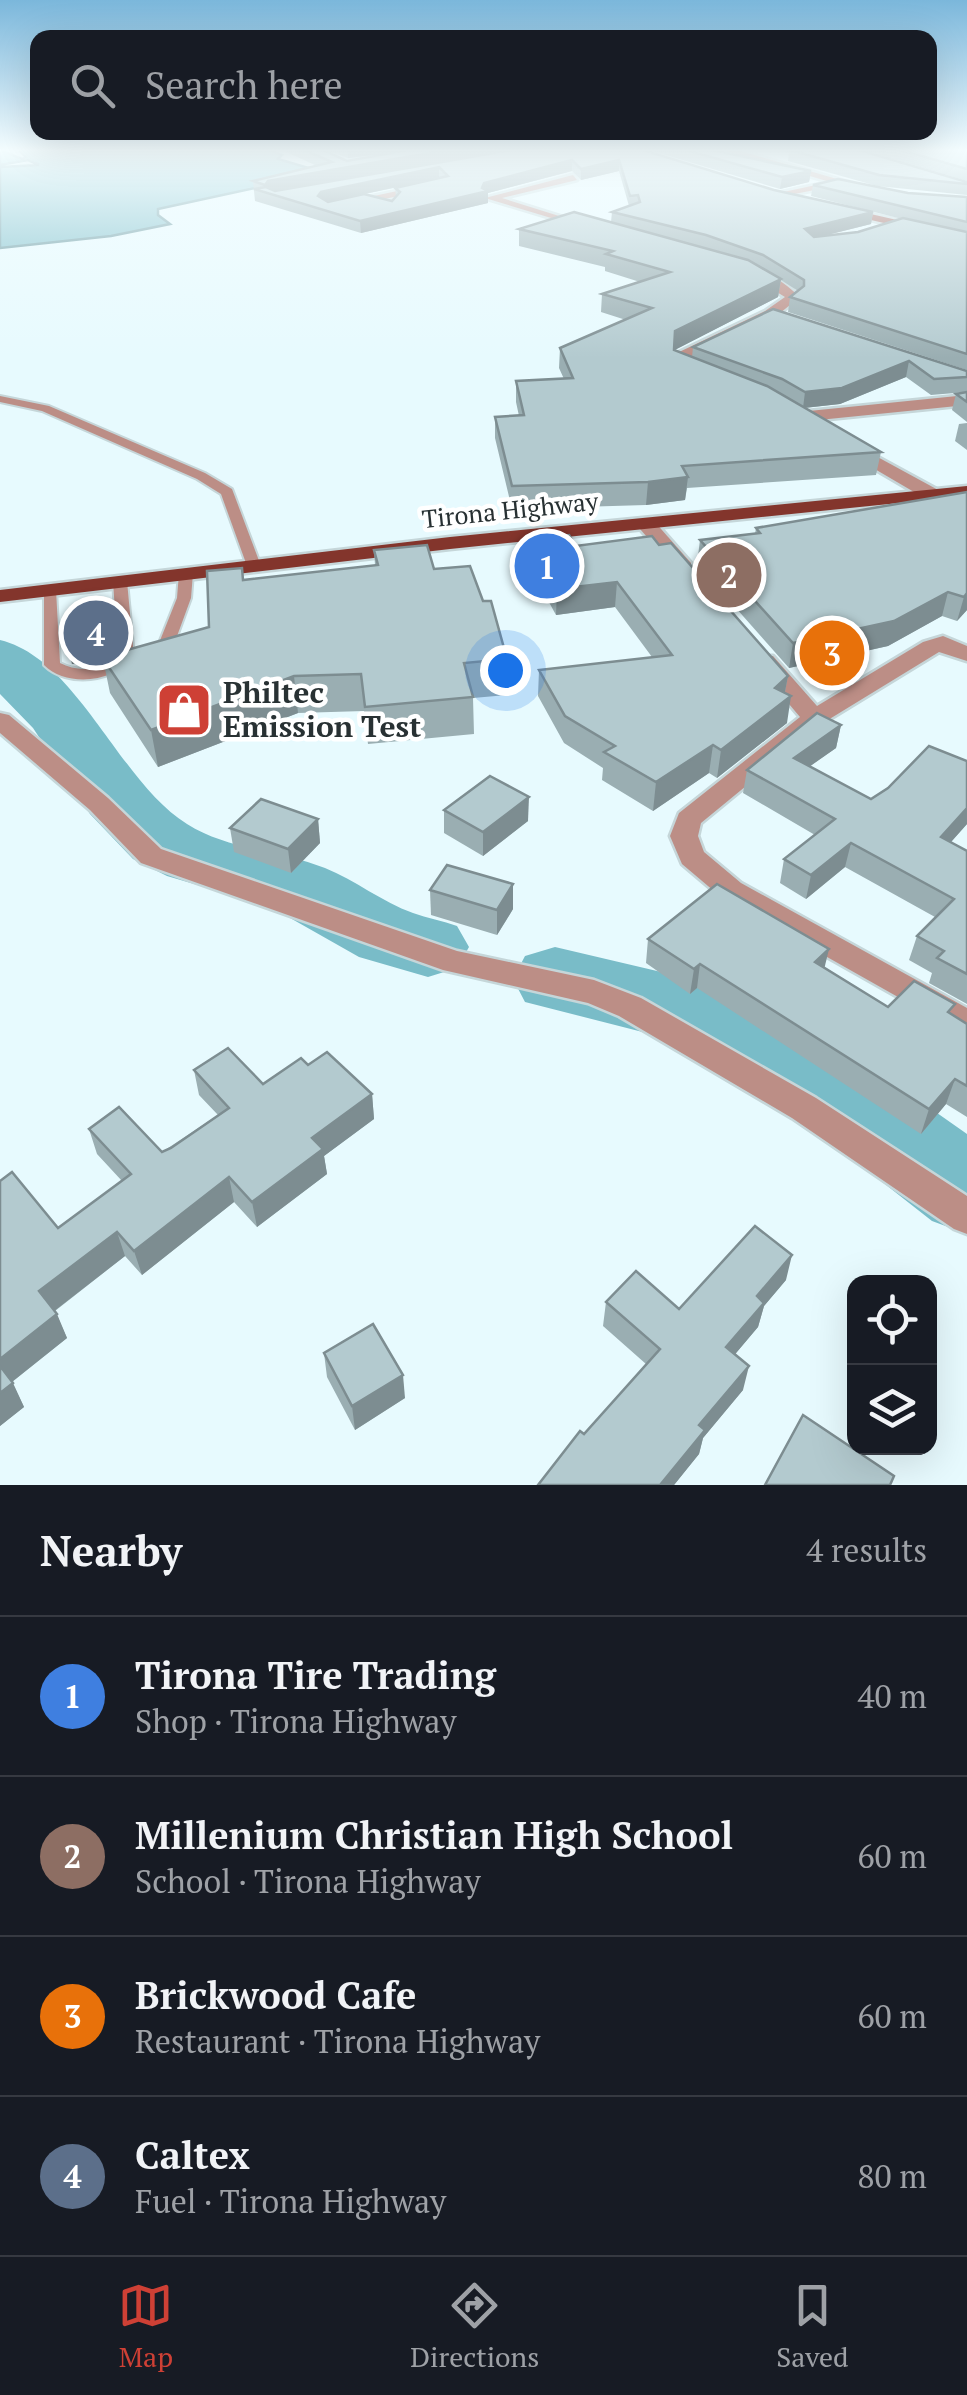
<!DOCTYPE html>
<meta charset="utf-8">
<style>
body{margin:0;font-family:"PT Serif",serif;background:#242831;color:#f1f3f6}
.controls{position:absolute;right:30px;bottom:30px;display:grid;overflow:hidden;border-radius:20px;box-shadow:0 10px 40px #0002}
.controls button{width:90px;height:90px;display:grid;place-items:center;padding:0;border:0;border-bottom:2px solid #363941;background:#171b24;color:#f1f3f6;font:50px sans-serif}
.you{position:absolute;left:505px;top:670px;width:35px;height:35px;margin:-25px;border:8px solid #fff;border-radius:50%;background:#1a73e8;box-shadow:0 0 0 15px #1a73e833}
.badge{display:grid;place-items:center;width:65px;height:65px;border-radius:50%;background:#ce4035;color:#fff;font-size:32px;font-weight:700}
.pin{position:absolute;translate:-50% -50%;border:5px solid #fff;box-shadow:0 2px 10px #0006}
.list{margin:0;padding:0;list-style:none}
h2{display:flex;justify-content:space-between;align-items:center;height:130px;margin:0;padding:0 40px;font-size:42px}
h2 small{font-size:32px;font-weight:400;color:#9ea1a6}
.list li{display:grid;grid-template-columns:65px 1fr auto;gap:30px;align-items:center;box-sizing:border-box;height:160px;padding:0 40px;border-top:2px solid #363941}
.list b{display:block;font-size:38px;white-space:nowrap}
.list p{margin:0;font-size:32px;white-space:nowrap;color:#9ea1a6}
.list em{font-size:32px;font-style:normal;color:#9ea1a6}
.icon{flex:none;width:55px;height:55px;fill:none;stroke:currentColor;stroke-width:2;stroke-linecap:round;stroke-linejoin:round}
.map{position:relative;flex:none;width:967px;height:1485px;overflow:hidden}
.search{position:absolute;background:#171b24;box-shadow:0 10px 40px #0002;left:30px;right:30px;top:30px;height:110px;display:flex;align-items:center;gap:25px;box-sizing:border-box;padding:0 35px;border-radius:20px;color:#9ea1a6;font-size:38px}
.sheet{height:770px;background:#171b24}
nav{display:flex;justify-content:space-around;align-items:center;box-sizing:border-box;height:140px;border-top:2px solid #363941;background:#171b24;font-size:28px;color:#9ea1a6}
nav a{display:grid;justify-items:center;gap:5px}
nav .on{color:#ce4035}
.map>svg:first-child{display:block}
</style>
<div class="map">
<svg width="967" height="1485" viewBox="0 0 967 1485">
<rect width="100%" height="100%" fill="#e7fafe"/>
<path fill="#79bcc8" stroke="#61929b" stroke-width="2.5" d="M0,150L22,159L26,157L18,150H270L282,155L278,159L312,169L283,182L158,209V215L170,224L111,236L0,248V167L39,165L28,160L0,165Z"/>
<g fill="none" stroke-linecap="round" stroke-linejoin="round">
<g fill="#79bcc8" fill-rule="evenodd">
<path d="M0,640C78,659 119,782 187,824C228,850 280,850 325,868C355,880 382,902 413,913C427,918 443,921 457,926L469,947L457,968L428,977L359,957L269,906L167,876L133,859L90,814L33,728L0,694Z"/>
<path d="M555,947L725,987L863,1061L967,1134V1234L932,1221L797,1115L670,1039L525,1002L513,979L525,956Z"/>
</g>
<g stroke="#c5d6d9" stroke-width="4">
<g id="lane">
<path d="M0,396L49,406L205,473L232,489L261,566L254,570L247,566L221,494L197,479L42,411L0,402Z"/>
<path d="M186,569L193,573L191,598L169,658L161,663L155,661L153,658L177,598L179,573Z"/>
<path d="M120,577L127,581L134,657C115,682 67,688 44,665V587H54L56,590L60,663C79,673 102,670 118,656L113,581Z"/>
</g>
</g>
<g stroke="#c5d6d9" stroke-width="5">
<g id="street">
<path d="M722,150H737L868,188L863,191L840,185L774,198V194L830,182Z"/>
<path d="M573,175L577,180L502,198L591,226V230L485,198Z"/>
<path d="M425,185L429,190L379,200L391,203L387,208L360,199Z"/>
<path d="M747,268C766,268 786,284 800,297L775,317L688,359V365L702,372V378H692L676,370L675,354L765,311L785,297L747,274Z"/>
<path d="M967,395V405L799,422L791,417L799,412Z"/>
<path d="M850,442L940,491L942,495L940,499H926L844,451L841,447Z"/>
<path d="M647,519L654,521L691,563V571H677L640,529L637,525Z"/>
<path d="M943,636L967,646V661L939,652L823,723L701,823L698,836L704,852L741,883L967,1008V1036L721,897L682,864L670,836L679,813L800,717L757,666L754,661L757,656H773L817,706L923,642Z"/>
<path d="M0,713L9,715L108,798L161,849L457,951L594,980L641,998L816,1098L967,1196V1234L954,1229L792,1118L619,1016L588,1003L443,970L141,863L90,810L0,733Z"/>
</g>
</g>
<g stroke="#c5d6d9" stroke-width="5">
<path id="secondary" d="M840,207L967,236V242L836,212Z"/>
</g>
<g stroke="#c5d6d9" stroke-width="5">
<path id="primary" d="M967,486V496L450,549L0,602V590L450,537Z"/>
</g>
<use href="#lane" fill="#bc8e86" fill-rule="evenodd"/>
<use href="#street" fill="#bc8e86" fill-rule="evenodd"/>
<use href="#secondary" fill="#9c5b52" fill-rule="evenodd"/>
<use href="#primary" fill="#83352c" fill-rule="evenodd"/>
</g>
<g fill="#9aaeb2" fill-rule="evenodd">
<path d="M282,150H323L347,161L392,153L348,158L326,150H447L348,178L511,150H643L774,190L873,212L871,224L823,236L858,232L902,219L811,196L813,185L967,197V370L788,312L790,297L798,291L781,280L778,297L674,350L692,357L693,347L773,309L967,371V392L931,395L906,377L840,404L805,408L881,452L876,475L687,488L685,500L646,505L512,509L495,438V417L519,416L516,402V381L564,379L559,368L560,348L626,320L601,312L602,294L640,282L605,271V267L519,246V229L611,222L612,212L629,206L619,171L581,180L572,171L488,193V203L361,233L255,201L253,181L317,166ZM413,184L395,188L396,197L392,201L365,194Z"/>
<path d="M649,150H712L811,171L809,182L780,189Z"/>
<path d="M781,150H859L967,182V195L877,186L788,161L789,153Z"/>
<path d="M863,150H967V181Z"/>
<path d="M967,392V422L952,410L956,394Z"/>
<path d="M967,423V450L955,441L959,424Z"/>
<path d="M967,492V610L957,621L942,616L888,646L789,668L697,564L700,540L755,534L756,528Z"/>
<path d="M529,539L576,546L659,545L788,676L785,692L787,723L717,778L709,773L653,811L602,780L603,768L564,743L538,696L539,670L652,657L615,607L556,615L528,564Z"/>
<path d="M374,550L434,569L483,601L507,659V695L473,698L474,734L368,744L364,711L298,713L158,767L110,693L103,659L72,664L70,652L108,623L109,655L209,627L244,580L375,565Z"/>
<path d="M841,725L836,748L810,766L871,799L967,761V824L951,842L967,851V1004L929,983L932,973L909,960L917,936L935,917L845,867L806,899L780,883L784,859L815,835L743,793L747,770Z"/>
<path d="M444,810L528,821L483,856L444,833Z"/>
<path d="M318,819L320,843L291,873L234,852L230,828Z"/>
<path d="M513,884V909L497,935L431,915L430,890Z"/>
<path d="M648,939L824,967L888,1007L952,1015L967,1024V1117L946,1104L921,1134L697,988L690,994L646,963Z"/>
<path d="M308,1065L372,1094L374,1119L324,1156L327,1174L257,1227L234,1202L142,1275L125,1256L55,1311L67,1338L12,1382L24,1407L0,1426V1181L58,1228L122,1181L97,1154L89,1129L162,1152L218,1115L199,1095L194,1070L263,1084Z"/>
<path d="M786,1280L764,1306L758,1327L735,1354L743,1390L703,1438L699,1454L674,1485H538L646,1364L603,1326L606,1302L679,1309Z"/>
<path d="M324,1353L405,1398L355,1430L327,1377Z"/>
</g>
<g fill="#7d8d91">
<path d="M348,150H415L348,158Z"/>
<path d="M447,150H507L266,193L265,185L268,181Z"/>
<path d="M572,160V171L488,193V203L361,233L360,221L482,188L484,183Z"/>
<path d="M619,160V171L581,180V169Z"/>
<path d="M439,167V178L322,203L318,196L321,192Z"/>
<path d="M811,171L809,182L780,189L782,177Z"/>
<path d="M873,212L871,224L803,241L805,229Z"/>
<path d="M781,279L778,297L673,351L675,331Z"/>
<path d="M909,361L906,377L840,404L803,408L805,392Z"/>
<path d="M688,477L685,500L646,505L648,482Z"/>
<path d="M617,582L615,607L556,615L557,589Z"/>
<path d="M948,592L942,616L888,646L789,668L793,643Z"/>
<path d="M967,593V610L957,621L964,597Z"/>
<path d="M105,612L108,623L110,658L72,664L70,652Z"/>
<path d="M294,676L298,713L158,767L151,730Z"/>
<path d="M788,676L783,702L791,696L787,723L717,778L721,750L775,688Z"/>
<path d="M841,725L836,748L789,781L794,758Z"/>
<path d="M713,745L709,773L653,811L656,782Z"/>
<path d="M529,797L528,821L483,856V832Z"/>
<path d="M967,808V824L934,861L941,837Z"/>
<path d="M318,819L320,843L291,873L288,849Z"/>
<path d="M851,843L845,867L806,899L811,875Z"/>
<path d="M513,884V909L497,935V910Z"/>
<path d="M829,949L823,974L815,962Z"/>
<path d="M700,964L697,988L690,994L694,969Z"/>
<path d="M955,1079L946,1104L921,1134L929,1109Z"/>
<path d="M372,1094L374,1119L324,1156L327,1174L257,1227L252,1202L312,1138Z"/>
<path d="M229,1177L234,1202L142,1275L134,1251Z"/>
<path d="M117,1232L125,1256L49,1315L39,1291Z"/>
<path d="M792,1255L786,1280L764,1306L758,1327L721,1371L726,1347L757,1296Z"/>
<path d="M57,1314L67,1338L8,1385L0,1368V1359Z"/>
<path d="M749,1366L743,1390L703,1438L699,1454L674,1485H660L699,1425Z"/>
<path d="M403,1375L405,1398L355,1430L352,1406Z"/>
<path d="M13,1383L24,1407L0,1426V1393Z"/>
</g>
<g fill="#b3cacf" stroke="#7d8d91" stroke-width="2.5" fill-rule="evenodd">
<path d="M304,150H323L347,161L408,150H447L268,181L265,185L253,181L332,162Z"/>
<path d="M511,150H643L774,190L873,212L805,229L814,237L858,232L903,218L967,232V354L790,297L804,286V280L763,255L706,235L612,212L640,202L638,195L630,196L619,160L581,169L572,160L484,183L482,188L488,191L360,221L254,189L266,187L275,191ZM439,167L448,176L395,188L400,192L392,201L364,194L328,202L318,196L321,192Z"/>
<path d="M686,150H712L811,171L782,177Z"/>
<path d="M790,150H859L967,182V184L879,175Z"/>
<path d="M901,150H967V169Z"/>
<path d="M838,179L908,193L967,197V222L813,185Z"/>
<path d="M574,212L748,260L781,279L675,331L674,350L767,386L881,452L682,466L688,477L648,482L512,486L495,417L524,415L516,381L573,378L560,348L652,308L602,294L670,272L606,254L613,251L519,229Z"/>
<path d="M773,309L967,371V377L934,379L909,361L842,388L805,392L782,379L693,347Z"/>
<path d="M967,392V402L956,394Z"/>
<path d="M967,492V593L964,597L948,592L894,621L793,643L700,540L760,533L756,528Z"/>
<path d="M569,535L576,546L652,536L659,545L671,543L788,676L775,688L791,696L721,750L713,745L656,782L604,752L615,746L565,716L539,670L672,655L617,582L557,589L529,539Z"/>
<path d="M427,545L434,569L470,566L483,601H491L507,659L464,663L473,697L365,707L361,674L294,676L151,730L102,657L209,627L207,571L242,568L243,580L378,565L374,550Z"/>
<path d="M105,612L107,646L70,652V617Z"/>
<path d="M817,713L841,725L794,758L871,799L888,788L929,746L967,761V808L941,837L967,851V974L937,958L944,951L917,936L954,899L851,843L811,875L784,859L835,819L747,770Z"/>
<path d="M490,776L529,797L483,832L444,810Z"/>
<path d="M261,799L318,819L288,849L230,828Z"/>
<path d="M447,865L513,884L497,910L430,890Z"/>
<path d="M717,884L829,949L815,962L888,1007L914,981L955,1004L948,1012L967,1024V1086L955,1079L929,1109L700,964L694,969L648,939Z"/>
<path d="M228,1048L263,1084L301,1058L308,1065L327,1052L372,1094L312,1138L323,1149L252,1202L229,1177L134,1251L117,1232L39,1291L57,1314L0,1359V1181L12,1172L58,1228L131,1174L89,1129L119,1107L162,1152L171,1148L229,1108L194,1070Z"/>
<path d="M755,1226L792,1255L757,1296L764,1303L726,1347L749,1366L699,1425L705,1430L660,1485H538L580,1431L584,1434L660,1349L606,1302L636,1271L679,1309Z"/>
<path d="M373,1324L403,1375L352,1406L324,1353Z"/>
<path d="M0,1366L13,1383L0,1393Z"/>
<path d="M803,1415L894,1476L890,1485H765Z"/>
</g>
<linearGradient id="sky" x2="0" y2="1"><stop stop-color="#7bb7db"/><stop offset="0.42" stop-color="#f4fdff"/><stop offset="1" stop-color="#f4fdff" stop-opacity="0"/></linearGradient>
<rect width="967" height="358" fill="url(#sky)"/>
<defs>
<g id="shop-square" transform="scale(2.875)"><rect x="-9" y="-9" width="18" height="18" rx="4" fill="#ce4035" stroke="#fff"/><path d="M-5-2.5h2.3a2.7 3.5 0 0 1 5.4 0H5L5.5 6h-11ZM-1.5-2.5h3a1.5 2.3 0 0 0-3 0Z" fill="#fff"/></g>
</defs>
<g fill-rule="evenodd">
<use href="#shop-square" x="184" y="710"/>
</g>
<g text-anchor="middle" stroke-width="9" stroke-linejoin="round" paint-order="stroke">
<g font-size="25" fill="#283133" stroke="#fff">
<text transform="translate(510 510) rotate(-6)" y="9">Tirona Highway</text>
</g>
<g font-size="30" font-weight="bold" fill="#283133" stroke="#fff" text-anchor="start">
<text x="223" y="703">Philtec<tspan x="223" dy="34">Emission Test</tspan></text>
</g>
</g>
</svg>
<div class="controls">
<button><svg class="icon" aria-label="locate" viewBox="0 0 24 24"><circle cx="12" cy="12" r="6"/><path d="M12 2v4M12 18v4M2 12h4M18 12h4"/></svg></button>
<button><svg class="icon" aria-label="layers" viewBox="0 0 24 24"><path d="M12 4l9 5-9 5-9-5zM3 14l9 5 9-5"/></svg></button>
</div>
<div class="you"></div>
<div class="pin badge" style="left:547px;top:566px;background:#3f7fe0">1</div>
<div class="pin badge" style="left:729px;top:575px;background:#8d6e63">2</div>
<div class="pin badge" style="left:832px;top:653px;background:#e8710a">3</div>
<div class="pin badge" style="left:96px;top:633px;background:#5c6f8a">4</div>
<div class="search"><svg class="icon" aria-label="search" viewBox="0 0 24 24"><circle cx="10" cy="10" r="6"/><path d="M15 15l6 6"/></svg>Search here</div>
</div>
<section class="sheet">
<h2>Nearby<small>4 results</small></h2>
<ul class="list">
<li><span class="badge" style="background:#3f7fe0">1</span><div><b>Tirona Tire Trading</b><p>Shop · Tirona Highway</p></div><em>40 m</em></li>
<li><span class="badge" style="background:#8d6e63">2</span><div><b>Millenium Christian High School</b><p>School · Tirona Highway</p></div><em>60 m</em></li>
<li><span class="badge" style="background:#e8710a">3</span><div><b>Brickwood Cafe</b><p>Restaurant · Tirona Highway</p></div><em>60 m</em></li>
<li><span class="badge" style="background:#5c6f8a">4</span><div><b>Caltex</b><p>Fuel · Tirona Highway</p></div><em>80 m</em></li>
</ul>
</section>
<nav>
<a class="on"><svg class="icon" aria-label="map" viewBox="0 0 24 24"><path d="M3 6l6-2 6 2 6-2v14l-6 2-6-2-6 2zM9 4v14M15 6v14"/></svg>Map</a>
<a><svg class="icon" aria-label="directions" viewBox="0 0 24 24"><path d="M12 3l9 9-9 9-9-9zM9 14v-3h6M13 9l2 2-2 2"/></svg>Directions</a>
<a><svg class="icon" aria-label="saved" viewBox="0 0 24 24"><path d="M7 4h10v16l-5-4-5 4z"/></svg>Saved</a>
</nav>
